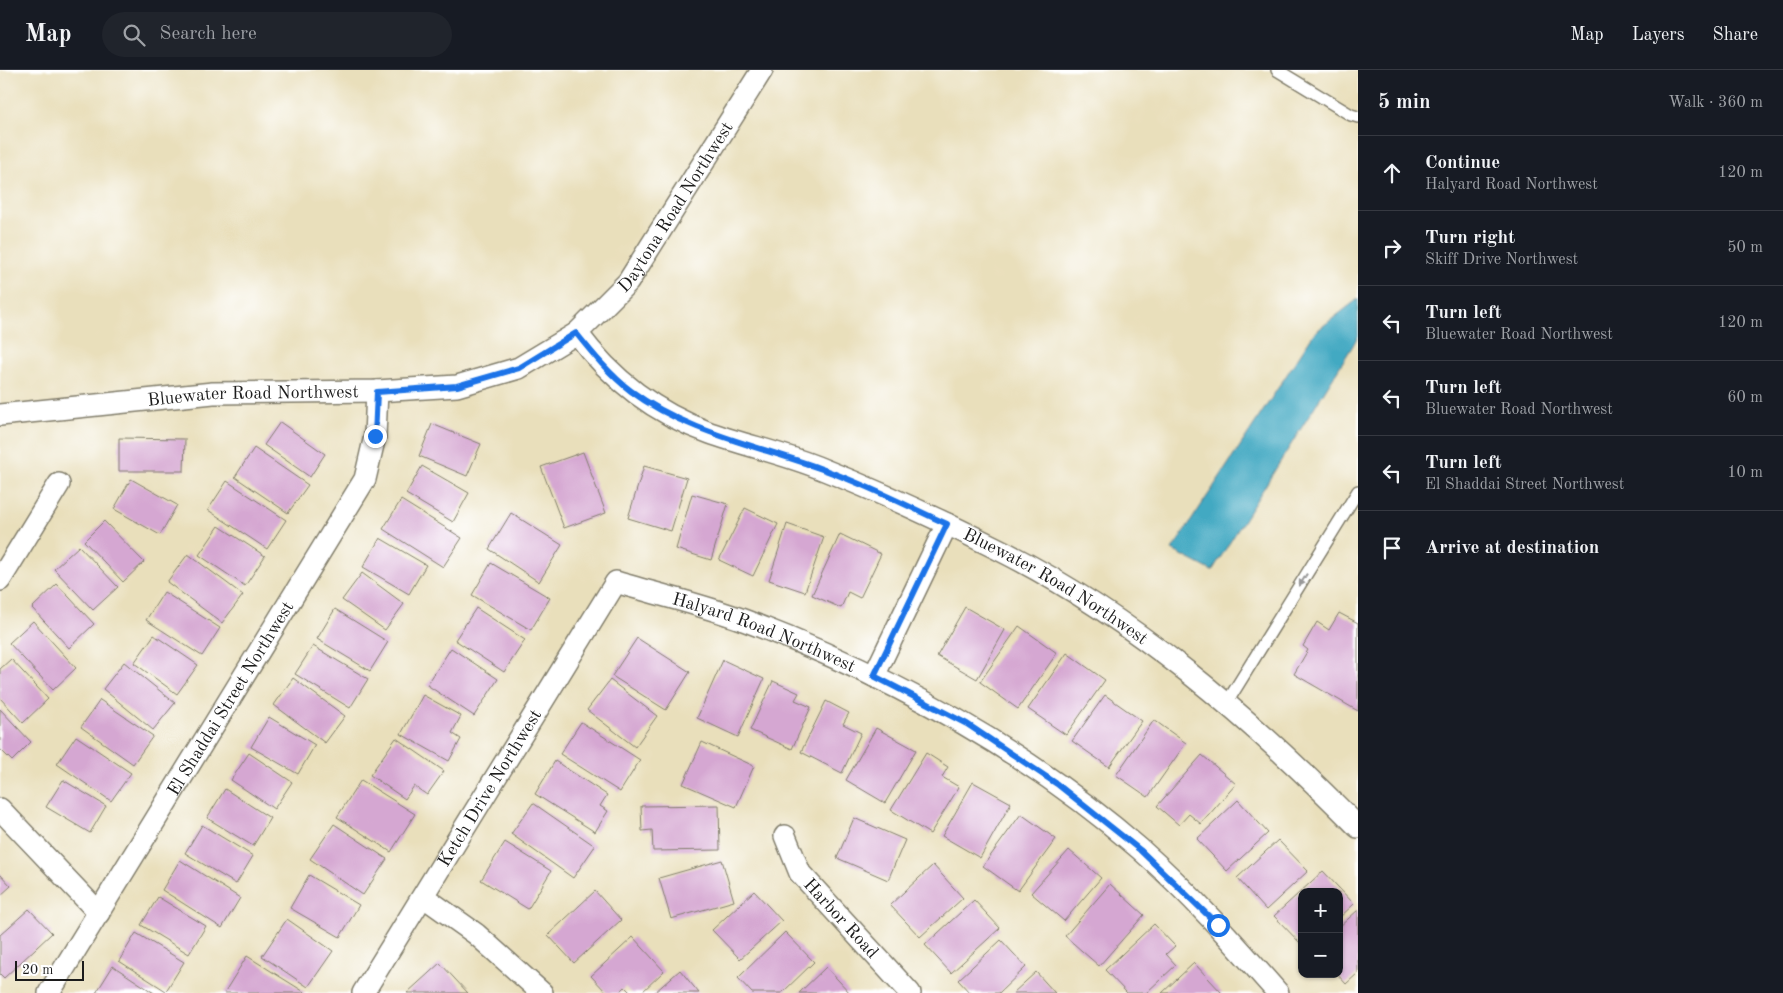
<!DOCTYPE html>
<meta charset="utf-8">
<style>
body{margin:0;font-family:"Old Standard TT",serif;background:#20242c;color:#f1f3f6}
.controls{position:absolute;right:15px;bottom:15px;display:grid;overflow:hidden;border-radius:10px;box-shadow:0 1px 4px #0004}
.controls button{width:45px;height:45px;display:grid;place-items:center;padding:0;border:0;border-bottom:1px solid #363941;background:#171b24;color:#f1f3f6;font:25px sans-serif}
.scale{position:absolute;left:15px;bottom:12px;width:69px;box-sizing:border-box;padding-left:5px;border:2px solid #1c1c1c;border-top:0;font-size:14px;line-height:18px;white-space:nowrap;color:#1c1c1c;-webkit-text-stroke:4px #fff;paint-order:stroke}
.stop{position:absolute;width:15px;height:15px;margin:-11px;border:4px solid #1a73e8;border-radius:50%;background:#fff}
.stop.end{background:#1a73e8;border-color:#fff;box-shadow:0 1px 5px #0008}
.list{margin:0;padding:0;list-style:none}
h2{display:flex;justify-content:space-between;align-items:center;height:65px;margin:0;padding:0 20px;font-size:21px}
h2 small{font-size:16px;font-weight:400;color:#9ea1a6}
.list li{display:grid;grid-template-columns:32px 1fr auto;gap:15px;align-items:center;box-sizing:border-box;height:75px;padding:0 20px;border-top:1px solid #363941}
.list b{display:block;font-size:19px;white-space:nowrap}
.list p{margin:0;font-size:16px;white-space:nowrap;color:#9ea1a6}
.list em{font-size:16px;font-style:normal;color:#9ea1a6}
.icon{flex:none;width:28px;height:28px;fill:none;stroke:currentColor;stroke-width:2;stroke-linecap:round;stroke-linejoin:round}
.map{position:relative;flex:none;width:1358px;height:923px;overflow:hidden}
header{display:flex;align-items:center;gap:30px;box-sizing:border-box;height:70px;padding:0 25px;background:#171b24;border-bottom:1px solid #363941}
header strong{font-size:24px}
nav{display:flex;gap:28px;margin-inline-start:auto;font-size:18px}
.search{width:350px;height:45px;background:#20242c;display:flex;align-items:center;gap:12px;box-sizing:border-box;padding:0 18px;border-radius:28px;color:#9ea1a6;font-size:19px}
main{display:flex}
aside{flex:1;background:#171b24}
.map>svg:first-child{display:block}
</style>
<header>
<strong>Map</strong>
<div class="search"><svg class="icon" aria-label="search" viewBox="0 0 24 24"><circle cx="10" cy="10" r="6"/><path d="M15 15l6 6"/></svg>Search here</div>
<nav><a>Map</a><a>Layers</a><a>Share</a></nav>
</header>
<main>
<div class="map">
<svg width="1358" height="923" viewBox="0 0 1358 923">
<rect width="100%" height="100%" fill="#fff"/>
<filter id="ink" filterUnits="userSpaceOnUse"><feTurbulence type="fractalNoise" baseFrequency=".02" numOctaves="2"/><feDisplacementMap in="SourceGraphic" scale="10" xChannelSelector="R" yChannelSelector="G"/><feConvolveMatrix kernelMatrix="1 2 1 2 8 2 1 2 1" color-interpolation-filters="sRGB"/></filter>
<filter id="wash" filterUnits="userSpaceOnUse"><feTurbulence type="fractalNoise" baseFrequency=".0096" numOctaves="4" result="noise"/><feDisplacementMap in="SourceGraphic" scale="20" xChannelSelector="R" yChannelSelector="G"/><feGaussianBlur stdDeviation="1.12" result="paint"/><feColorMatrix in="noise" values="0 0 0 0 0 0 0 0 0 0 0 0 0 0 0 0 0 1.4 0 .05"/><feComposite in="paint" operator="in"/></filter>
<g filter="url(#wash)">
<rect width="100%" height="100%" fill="#e9dfbb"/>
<path fill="#42a9c2" stroke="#2f626f" d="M1358,229V266L1352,277L1212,501L1172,480L1314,263Z"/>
<g id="blocks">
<g fill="#d5a7d2">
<path d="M280,352L325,384L310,407L264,375Z"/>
<path d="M432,354L481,374L467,406L419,386Z"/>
<path d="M119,368L185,369L184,401H119Z"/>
<path d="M254,378L308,415L288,443L235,407Z"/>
<path d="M583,382L606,443L564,458L541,397Z"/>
<path d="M422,396L469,423L453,452L406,424Z"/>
<path d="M644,396L687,408L671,461L628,448Z"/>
<path d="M131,409L177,435L160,465L114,439Z"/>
<path d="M227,411L286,450L267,479L208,440Z"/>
<path d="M692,424L728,434L711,490L676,479Z"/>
<path d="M401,430L462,468L443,497L383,459Z"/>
<path d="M745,438L778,454L753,506L719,490Z"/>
<path d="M511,443L562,475L539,512L489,479Z"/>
<path d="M104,451L144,492L123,512L84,471Z"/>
<path d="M787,454L824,467L805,522L769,510Z"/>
<path d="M219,456L265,486L245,516L199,485Z"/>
<path d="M840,464L881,484L860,528L848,522L841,538L812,525Z"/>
<path d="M380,468L426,495L409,524L363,497Z"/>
<path d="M79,476L118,517L93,540L54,499Z"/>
<path d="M188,484L243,525L222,553L167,512Z"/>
<path d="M491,493L550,528L531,560L472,525Z"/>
<path d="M362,503L404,534L385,560L342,530Z"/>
<path d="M57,514L94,554L69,578L32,538Z"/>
<path d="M164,522L220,558L202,586L146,550Z"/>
<path d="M965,537L1005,560L977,609L937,586Z"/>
<path d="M476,538L525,570L504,602L455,570Z"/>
<path d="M335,539L388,572L370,601L317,569Z"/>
<path d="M1339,543L1358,553V641L1294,604L1308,580L1303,576L1317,552L1329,560Z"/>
<path d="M33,551L76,598L53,620L9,573Z"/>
<path d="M1019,556L1057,583L1018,639L980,612Z"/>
<path d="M154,565L198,595L177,624L134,593Z"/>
<path d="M637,568L690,602L666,640L612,606Z"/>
<path d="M313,576L368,609L350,638L295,604Z"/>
<path d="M451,578L498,609L474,646L427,615Z"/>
<path d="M1067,583L1105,610L1066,665L1028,639Z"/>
<path d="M11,589L48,629L23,653L0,628V599Z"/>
<path d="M723,590L764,609L738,667L697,648Z"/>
<path d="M124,592L175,633L153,660L103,619Z"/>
<path d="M293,608L345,646L325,673L274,635Z"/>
<path d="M610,610L657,646L635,677L587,640Z"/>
<path d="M773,611L799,623L795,630L811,637L792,679L750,660Z"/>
<path d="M423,625L461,646L452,663L461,669L449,691L401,664Z"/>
<path d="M1105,625L1142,651L1109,697L1072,671Z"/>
<path d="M100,630L153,666L133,694L81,657Z"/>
<path d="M826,631L849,643L843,654L861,663L842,703L801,682Z"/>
<path d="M0,639L31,672L12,691L0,679Z"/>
<path d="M269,647L315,675L298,704L251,677Z"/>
<path d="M1154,650L1186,673L1148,727L1116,705Z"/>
<path d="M581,652L640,690L620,722L560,684Z"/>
<path d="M876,658L916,680L885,733L846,710Z"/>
<path d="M76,666L131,703L111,731L57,694Z"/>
<path d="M396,668L444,701L427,725L414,716L405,729L370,705Z"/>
<path d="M702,672L754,696L736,737L683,714Z"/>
<path d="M249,683L292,712L274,739L231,710Z"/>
<path d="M926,683L948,697L942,707L959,717L930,764L891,740Z"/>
<path d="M1202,685L1236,714L1201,754L1189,744L1179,755L1157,736Z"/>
<path d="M555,691L607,725L600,736L608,741L595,762L535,724Z"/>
<path d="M63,710L106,736L90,763L46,737Z"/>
<path d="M361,710L415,744L391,782L337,747Z"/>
<path d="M973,712L1011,733L980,788L942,766Z"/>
<path d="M225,719L270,748L253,776L207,748Z"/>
<path d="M1238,730L1268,763L1227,801L1197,769Z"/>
<path d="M533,733L595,776L573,808L511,764Z"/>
<path d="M719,735L720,780L653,781L652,760L642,761L641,736Z"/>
<path d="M1021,744L1056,769L1018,821L983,796Z"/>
<path d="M854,748L905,770L888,810L837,788Z"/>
<path d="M334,754L387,789L363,825L310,789Z"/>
<path d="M202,755L253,786L236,814L185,783Z"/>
<path d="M1278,770L1308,801L1266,840L1237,808Z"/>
<path d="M505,772L551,801L528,839L481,810Z"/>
<path d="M1069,780L1101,808L1064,851L1031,823Z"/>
<path d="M180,790L240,828L222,858L162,820Z"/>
<path d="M722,790L734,831L671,849L659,808Z"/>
<path d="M933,795L963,828L920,867L890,835Z"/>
<path d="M1323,801L1354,834L1339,848V822H1302V875L1274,846Z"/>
<path d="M0,804L11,816L0,826Z"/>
<path d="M309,805L359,835L340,867L290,838Z"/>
<path d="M1110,814L1144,845L1099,896L1065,866Z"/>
<path d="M595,821L621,850L574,893L548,865Z"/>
<path d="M754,821L782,851L740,889L712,860Z"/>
<path d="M158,827L206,856L189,884L141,855Z"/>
<path d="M974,830L1000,858L951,903L925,875Z"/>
<path d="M29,839L52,863L4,908L0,904V865Z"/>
<path d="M1358,840V903L1346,914L1337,904H1339V857Z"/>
<path d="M287,849L333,881L308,917L262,886Z"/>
<path d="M1154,854L1175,876L1166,884L1176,895L1146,923H1127L1105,900Z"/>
<path d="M785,862L814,892L782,923H752L738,908Z"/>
<path d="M136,863L184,892L166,921L119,891Z"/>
<path d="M633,867L664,901L641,923H631L625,917L619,923H607L591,906Z"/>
<path d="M1001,870L1026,897L999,923H970L958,910Z"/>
<path d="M247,886L306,923H224Z"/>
<path d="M440,893L468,923H407Z"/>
<path d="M1194,893L1222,923H1162Z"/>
<path d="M113,896L154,923H96Z"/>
<path d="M826,897L850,923H799Z"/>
<path d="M680,900L699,923H654Z"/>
<path d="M1036,902L1055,923H1013Z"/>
</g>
</g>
</g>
<g filter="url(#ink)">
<use href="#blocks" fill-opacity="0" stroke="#827e6c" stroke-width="1"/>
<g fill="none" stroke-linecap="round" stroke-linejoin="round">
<g stroke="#827e6c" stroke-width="14">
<g id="service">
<path d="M1277,0L1351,45L1358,47"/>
<path d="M1226,634L1358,421"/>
</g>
</g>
<g stroke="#827e6c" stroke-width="24">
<g id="minor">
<path id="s1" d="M577,263L628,212L762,0"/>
<path id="s2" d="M0,345L213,323L377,321L457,316L519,298L577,263C611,309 655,343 710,363C747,376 786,384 822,399C880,422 938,449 994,477C1131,545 1251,648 1358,757"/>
<path d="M0,510L59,414"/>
<path d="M874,606L947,454"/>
<path d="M0,739L99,843"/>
<path id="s3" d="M785,766L800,803L910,923"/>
<path d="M424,827L476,864L542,923"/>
<path id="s4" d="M49,923L365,409L375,366L377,321"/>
<path id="s5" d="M363,923L616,512C659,525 704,535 746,551C888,605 1025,679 1140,779C1190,823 1234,873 1278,923"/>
</g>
</g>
<use href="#service" stroke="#fff" stroke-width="11"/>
<use href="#minor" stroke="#fff" stroke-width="21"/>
</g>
<defs><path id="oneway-solid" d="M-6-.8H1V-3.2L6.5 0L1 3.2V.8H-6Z" transform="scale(1.25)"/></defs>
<use fill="#999" href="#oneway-solid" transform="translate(1303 510) rotate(122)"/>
</g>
<g fill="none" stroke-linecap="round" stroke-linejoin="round" filter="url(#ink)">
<path stroke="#1a73e8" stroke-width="6" d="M375,366L377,322L457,316L519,298L576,263C592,283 610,305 631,321C686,362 755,375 819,398C863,413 905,435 947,454L874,606L967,654L1057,714L1140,780L1218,855"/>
</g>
<g text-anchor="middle" stroke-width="5" stroke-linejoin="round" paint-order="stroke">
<g font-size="18" fill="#1c1c1c" stroke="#fff">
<text dy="6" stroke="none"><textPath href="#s1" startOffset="161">Daytona Road Northwest</textPath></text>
<text dy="6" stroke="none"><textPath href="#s2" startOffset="254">Bluewater Road Northwest</textPath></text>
<text dy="6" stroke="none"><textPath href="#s2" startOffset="1139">Bluewater Road Northwest</textPath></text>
<text dy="6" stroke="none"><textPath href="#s5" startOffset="639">Halyard Road Northwest</textPath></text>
<text dy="6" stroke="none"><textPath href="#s4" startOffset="346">El Shaddai Street Northwest</textPath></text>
<text dy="6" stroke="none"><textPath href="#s5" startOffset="241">Ketch Drive Northwest</textPath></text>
<text dy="6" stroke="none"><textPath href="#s3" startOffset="101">Harbor Road</textPath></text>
</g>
</g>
</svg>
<div class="controls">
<button>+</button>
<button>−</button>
</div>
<div class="scale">20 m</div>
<div class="stop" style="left:1218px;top:855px"></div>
<div class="stop end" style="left:375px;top:366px"></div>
</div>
<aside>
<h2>5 min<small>Walk · 360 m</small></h2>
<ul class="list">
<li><svg class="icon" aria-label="ahead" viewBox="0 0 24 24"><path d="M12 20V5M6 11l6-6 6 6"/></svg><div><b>Continue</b><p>Halyard Road Northwest</p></div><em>120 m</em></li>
<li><svg class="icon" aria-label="right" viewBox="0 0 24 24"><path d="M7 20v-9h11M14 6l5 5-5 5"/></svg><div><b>Turn right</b><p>Skiff Drive Northwest</p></div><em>50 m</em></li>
<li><svg class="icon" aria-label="left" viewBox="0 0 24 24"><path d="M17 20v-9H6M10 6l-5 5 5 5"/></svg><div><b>Turn left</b><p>Bluewater Road Northwest</p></div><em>120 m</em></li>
<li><svg class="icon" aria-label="left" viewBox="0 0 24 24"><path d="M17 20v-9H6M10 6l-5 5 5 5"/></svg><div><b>Turn left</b><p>Bluewater Road Northwest</p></div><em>60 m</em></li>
<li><svg class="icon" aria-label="left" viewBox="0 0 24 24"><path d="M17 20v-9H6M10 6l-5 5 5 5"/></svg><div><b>Turn left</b><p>El Shaddai Street Northwest</p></div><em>10 m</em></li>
<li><svg class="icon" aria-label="arrive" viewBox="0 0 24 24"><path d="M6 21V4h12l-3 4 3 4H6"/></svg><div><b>Arrive at destination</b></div></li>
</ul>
</aside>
</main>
